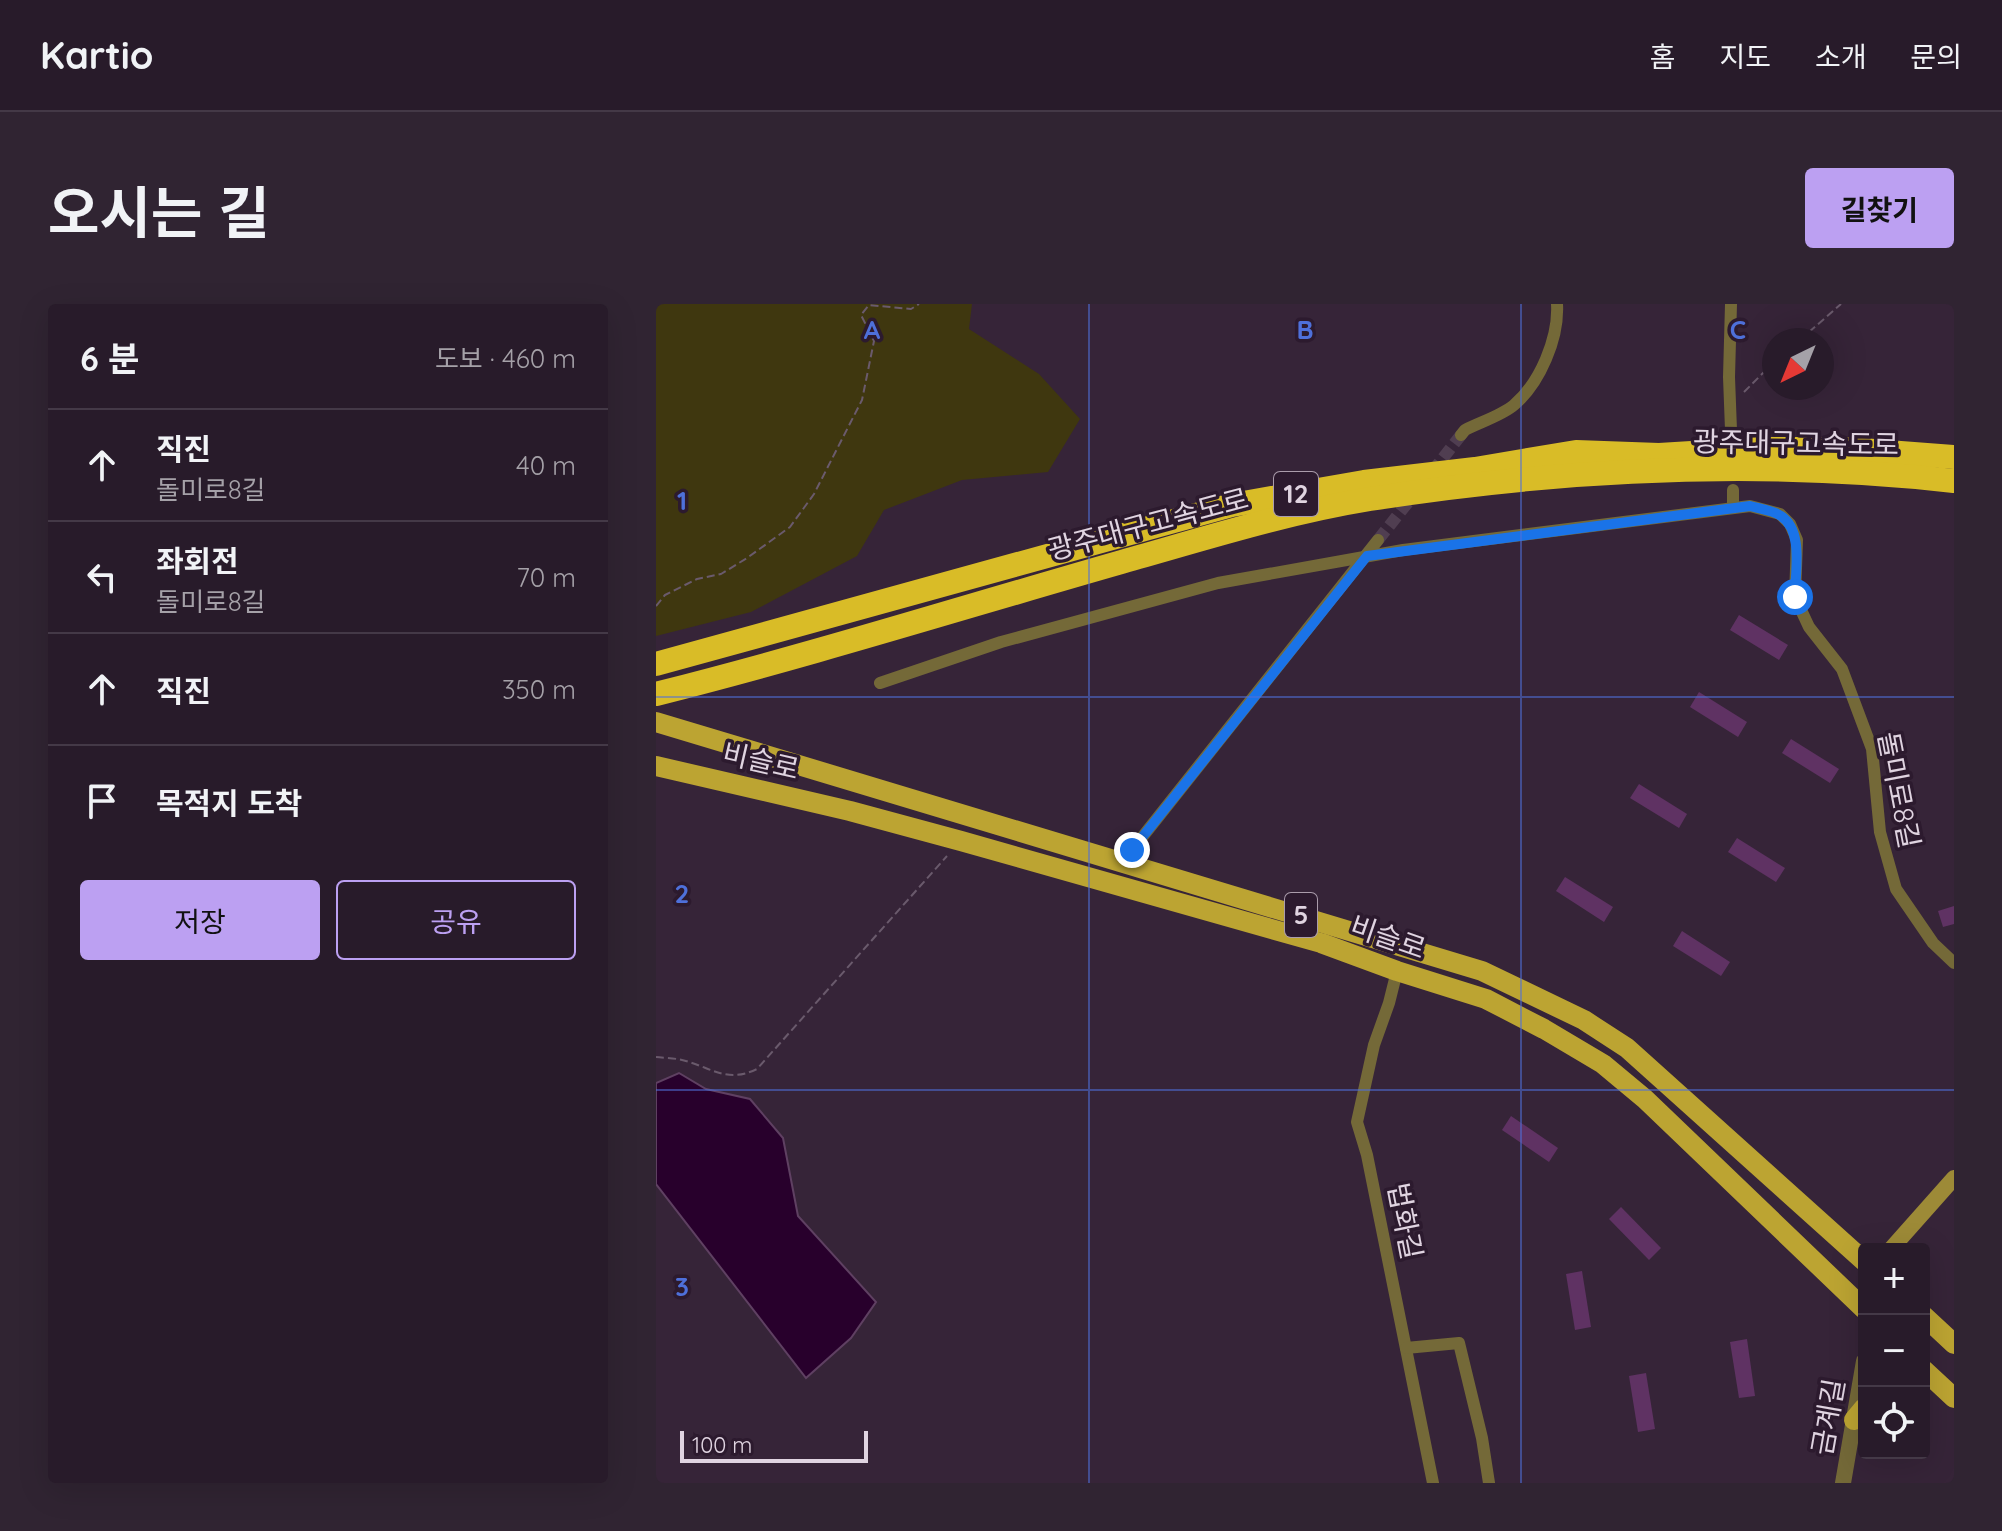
<!DOCTYPE html>
<html lang="ko">
<meta charset="utf-8">
<style>
body{margin:0;font-family:Quicksand,"Noto Sans KR",sans-serif;background:#302432;color:#f1f3f6}
.controls{position:absolute;right:24px;bottom:24px;display:grid;overflow:hidden;border-radius:8px;box-shadow:0 8px 32px #0002}
.controls button{width:72px;height:72px;display:grid;place-items:center;padding:0;border:0;border-bottom:2px solid #443947;background:#281b2a;color:#f1f3f6;font:40px sans-serif}
.compass{position:absolute;left:1106px;top:24px;width:72px;height:72px;border-radius:50%;background:#281b2a;box-shadow:0 8px 32px #0002;rotate:223deg}
.scale{position:absolute;left:24px;bottom:20px;width:188px;box-sizing:border-box;padding-left:8px;border:4px solid #e0d4e1;border-top:0;font-size:22px;line-height:28px;white-space:nowrap;color:#e0d4e1;-webkit-text-stroke:6px #2c1a2e;paint-order:stroke}
.stop{position:absolute;width:24px;height:24px;margin:-18px;border:6px solid #1a73e8;border-radius:50%;background:#fff}
.stop.end{background:#1a73e8;border-color:#fff;box-shadow:0 2px 8px #0008}
.list{margin:0;padding:0;list-style:none}
h2{display:flex;justify-content:space-between;align-items:center;height:104px;margin:0;padding:0 32px;font-size:34px}
h2 small{font-size:26px;font-weight:400;color:#a5a1a8}
.list li{display:grid;grid-template-columns:52px 1fr auto;gap:24px;align-items:center;box-sizing:border-box;height:112px;padding:0 32px;border-top:2px solid #443947}
.list b{display:block;font-size:30px;white-space:nowrap}
.list p{margin:0;font-size:26px;white-space:nowrap;color:#a5a1a8}
.list em{font-size:26px;font-style:normal;color:#a5a1a8}
.actions{display:flex;gap:16px;padding:24px 32px}
.actions a{flex:1;padding:18px 0;border:2px solid #bca0f2;border-radius:8px;text-align:center;font-size:28px;color:#bca0f2}
.actions .main{background:#bca0f2;color:#111}
.icon{flex:none;width:44px;height:44px;fill:none;stroke:currentColor;stroke-width:2;stroke-linecap:round;stroke-linejoin:round}
.map{position:relative;flex:none;width:1298px;height:1179px;overflow:hidden;border-radius:8px}
header{display:flex;align-items:center;gap:48px;box-sizing:border-box;height:112px;padding:0 40px;background:#281b2a;border-bottom:2px solid #443947}
header strong{font-size:38px}
nav{display:flex;gap:44px;margin-inline-start:auto;font-size:28px}
.intro{display:flex;align-items:center;justify-content:space-between;box-sizing:border-box;height:192px;padding:0 48px}
h1{margin:0;font-size:56px}
.button{padding:20px 36px;border-radius:8px;background:#bca0f2;color:#111;font-size:28px;font-weight:700}
main{display:flex;gap:48px;padding:0 48px}
aside{flex:1;background:#281b2a;border-radius:8px;box-shadow:0 8px 32px #0002}
.map>svg:first-child{display:block}
</style>
<header>
<strong>Kartio</strong>
<nav><a>홈</a><a>지도</a><a>소개</a><a>문의</a></nav>
</header>
<div class="intro"><h1>오시는 길</h1><a class="button">길찾기</a></div>
<main>
<aside>
<h2>6 분<small>도보 · 460 m</small></h2>
<ul class="list">
<li><svg class="icon" aria-label="ahead" viewBox="0 0 24 24"><path d="M12 20V5M6 11l6-6 6 6"/></svg><div><b>직진</b><p>돌미로8길</p></div><em>40 m</em></li>
<li><svg class="icon" aria-label="left" viewBox="0 0 24 24"><path d="M17 20v-9H6M10 6l-5 5 5 5"/></svg><div><b>좌회전</b><p>돌미로8길</p></div><em>70 m</em></li>
<li><svg class="icon" aria-label="ahead" viewBox="0 0 24 24"><path d="M12 20V5M6 11l6-6 6 6"/></svg><div><b>직진</b></div><em>350 m</em></li>
<li><svg class="icon" aria-label="arrive" viewBox="0 0 24 24"><path d="M6 21V4h12l-3 4 3 4H6"/></svg><div><b>목적지 도착</b></div></li>
</ul>
<div class="actions"><a class="main">저장</a><a>공유</a></div>
</aside>
<div class="map">
<svg width="1298" height="1179" viewBox="0 0 1298 1179">
<rect width="100%" height="100%" fill="#362438"/>
<path fill="#3f370f" d="M0,0H316L313,25L383,70L424,115L392,168L306,176L228,206L201,252L95,308L0,332Z"/>
<path fill="#28002c" stroke="#5f4062" stroke-width="2" d="M23,769L50,785L94,795L127,834L142,912L220,998L195,1034L150,1074L0,880V779Z"/>
<g fill="#5f3263">
<path d="M1083,311L1132,341L1123,356L1074,326Z"/>
<path d="M1043,388L1091,418L1082,433L1034,403Z"/>
<path d="M1135,435L1183,465L1174,479L1126,449Z"/>
<path d="M983,480L1031,510L1023,524L974,494Z"/>
<path d="M1081,534L1129,564L1120,578L1072,548Z"/>
<path d="M909,573L957,603L948,618L900,587Z"/>
<path d="M1298,602V620L1287,623L1282,607Z"/>
<path d="M1026,627L1074,658L1065,672L1017,642Z"/>
<path d="M855,812L902,844L893,858L846,826Z"/>
<path d="M965,903L1005,944L993,956L953,915Z"/>
<path d="M926,967L935,1023L919,1026L910,970Z"/>
<path d="M1091,1035L1099,1092L1083,1094L1074,1038Z"/>
<path d="M990,1069L999,1125L982,1128L973,1072Z"/>
</g>
<g fill="none" stroke-linecap="round" stroke-linejoin="round">
<g stroke="#503e51" stroke-width="12" stroke-dasharray="12 6" stroke-linecap="butt">
<path d="M776,168L805,131"/>
<path d="M722,236L757,192"/>
</g>
<g stroke="#6a5a6c" stroke-width="2" stroke-dasharray="8 4" stroke-linecap="butt">
<path d="M1144,36L1185,0"/>
<path d="M1088,88L1118,58"/>
<path d="M0,302L9,291L41,275L65,270L91,254L134,223L158,190L206,96L218,37L205,11L213,1L255,5L263,0"/>
<path d="M0,753C8,754 18,754 26,756C55,763 70,780 101,765L291,552"/>
</g>
<g stroke="#746938" stroke-width="12">
<path d="M1075,126L1073,73L1075,0"/>
<path d="M805,131L809,126C824,118 845,112 858,101C884,79 903,34 901,0"/>
<path d="M1077,186V204"/>
<path d="M224,379L345,338L562,279L747,246L1094,202L1124,210L1134,220L1141,236L1139,293L1153,323L1186,365L1216,445L1224,528L1240,585L1277,639L1298,659"/>
<path d="M476,546L722,236"/>
<path d="M741,667L733,699L718,741L701,818L711,851L777,1179"/>
<path d="M750,1044L803,1039L826,1134L833,1179"/>
</g>
<path stroke="#746938" stroke-width="16" d="M1187,1179L1208,1057"/>
<path stroke="#9d8a37" stroke-width="16" d="M1235,945L1298,874"/>
<g stroke="#bca432" stroke-width="20">
<path d="M0,418L826,667L928,716L971,744L1208,957"/>
<path d="M0,462L194,507L305,537L665,639L741,667L830,695L888,725L947,760L989,795L1208,1005"/>
<path d="M1268,1012L1298,1040"/>
<path d="M1268,1066L1298,1094"/>
<path d="M1198,1116L1208,1104"/>
</g>
<g stroke="#d9bc27" stroke-width="24">
<path d="M0,360L576,201L708,178L819,165L920,148L1003,151L1101,145H1192L1298,153"/>
<path d="M0,390C155,351 308,303 462,259C544,236 628,209 714,195C906,165 1104,155 1298,177"/>
</g>
</g>
<g fill="none" stroke-linecap="round" stroke-linejoin="round">
<path stroke="#1a73e8" stroke-width="10" d="M476,546L711,252L1094,202C1104,205 1117,206 1125,212C1148,227 1139,268 1139,293"/>
</g>
<path fill="none" stroke="#4e70da" stroke-width="2" stroke-opacity="0.55" d="M433,0V1179M865,0V1179M0,393H1298M0,786H1298"/>
<g text-anchor="middle" stroke-width="7" stroke-linejoin="round" paint-order="stroke">
<g fill="#2c1a2e" stroke="#aa9cab" stroke-width="2">
<rect x="618" y="168" width="44" height="44" rx="6"/>
<rect x="629" y="589" width="32" height="44" rx="6"/>
</g>
<g font-size="26" font-weight="bold" fill="#e0d4e1">
<text x="640" y="199">12</text>
<text x="645" y="620">5</text>
</g>
<g font-size="28" fill="#e0d4e1" stroke="#2c1a2e">
<text transform="translate(1140 139) rotate(1)" y="10">광주대구고속도로</text>
<text transform="translate(492 220) rotate(-15)" y="10">광주대구고속도로</text>
<text transform="translate(105 457) rotate(13)" y="10">비슬로</text>
<text transform="translate(1243 486) rotate(79)" y="10">돌미로8길</text>
<text transform="translate(732 633) rotate(19)" y="10">비슬로</text>
<text transform="translate(749 917) rotate(79)" y="10">법화길</text>
<text transform="translate(1172 1113) rotate(-80)" y="10">금계길</text>
</g>
</g>
<g font-size="26" text-anchor="middle" font-weight="bold" fill="#4e70da" stroke="#2c1a2e" stroke-width="7" stroke-linejoin="round" paint-order="stroke">
<text x="216" y="35">A</text>
<text x="649" y="35">B</text>
<text x="1082" y="35">C</text>
<text x="26" y="206">1</text>
<text x="26" y="599">2</text>
<text x="26" y="992">3</text>
</g>
</svg>
<div class="controls">
<button>+</button>
<button>−</button>
<button><svg class="icon" aria-label="locate" viewBox="0 0 24 24"><circle cx="12" cy="12" r="6"/><path d="M12 2v4M12 18v4M2 12h4M18 12h4"/></svg></button>
</div>
<svg class="compass" viewBox="-18 -18 36 36"><path d="M0-13l5 13h-10z" fill="#e53935"/><path d="M0 13l5-13h-10z" fill="#a5a1a8"/></svg>
<div class="scale">100 m</div>
<div class="stop" style="left:1139px;top:293px"></div>
<div class="stop end" style="left:476px;top:546px"></div>
</div>
</main>
